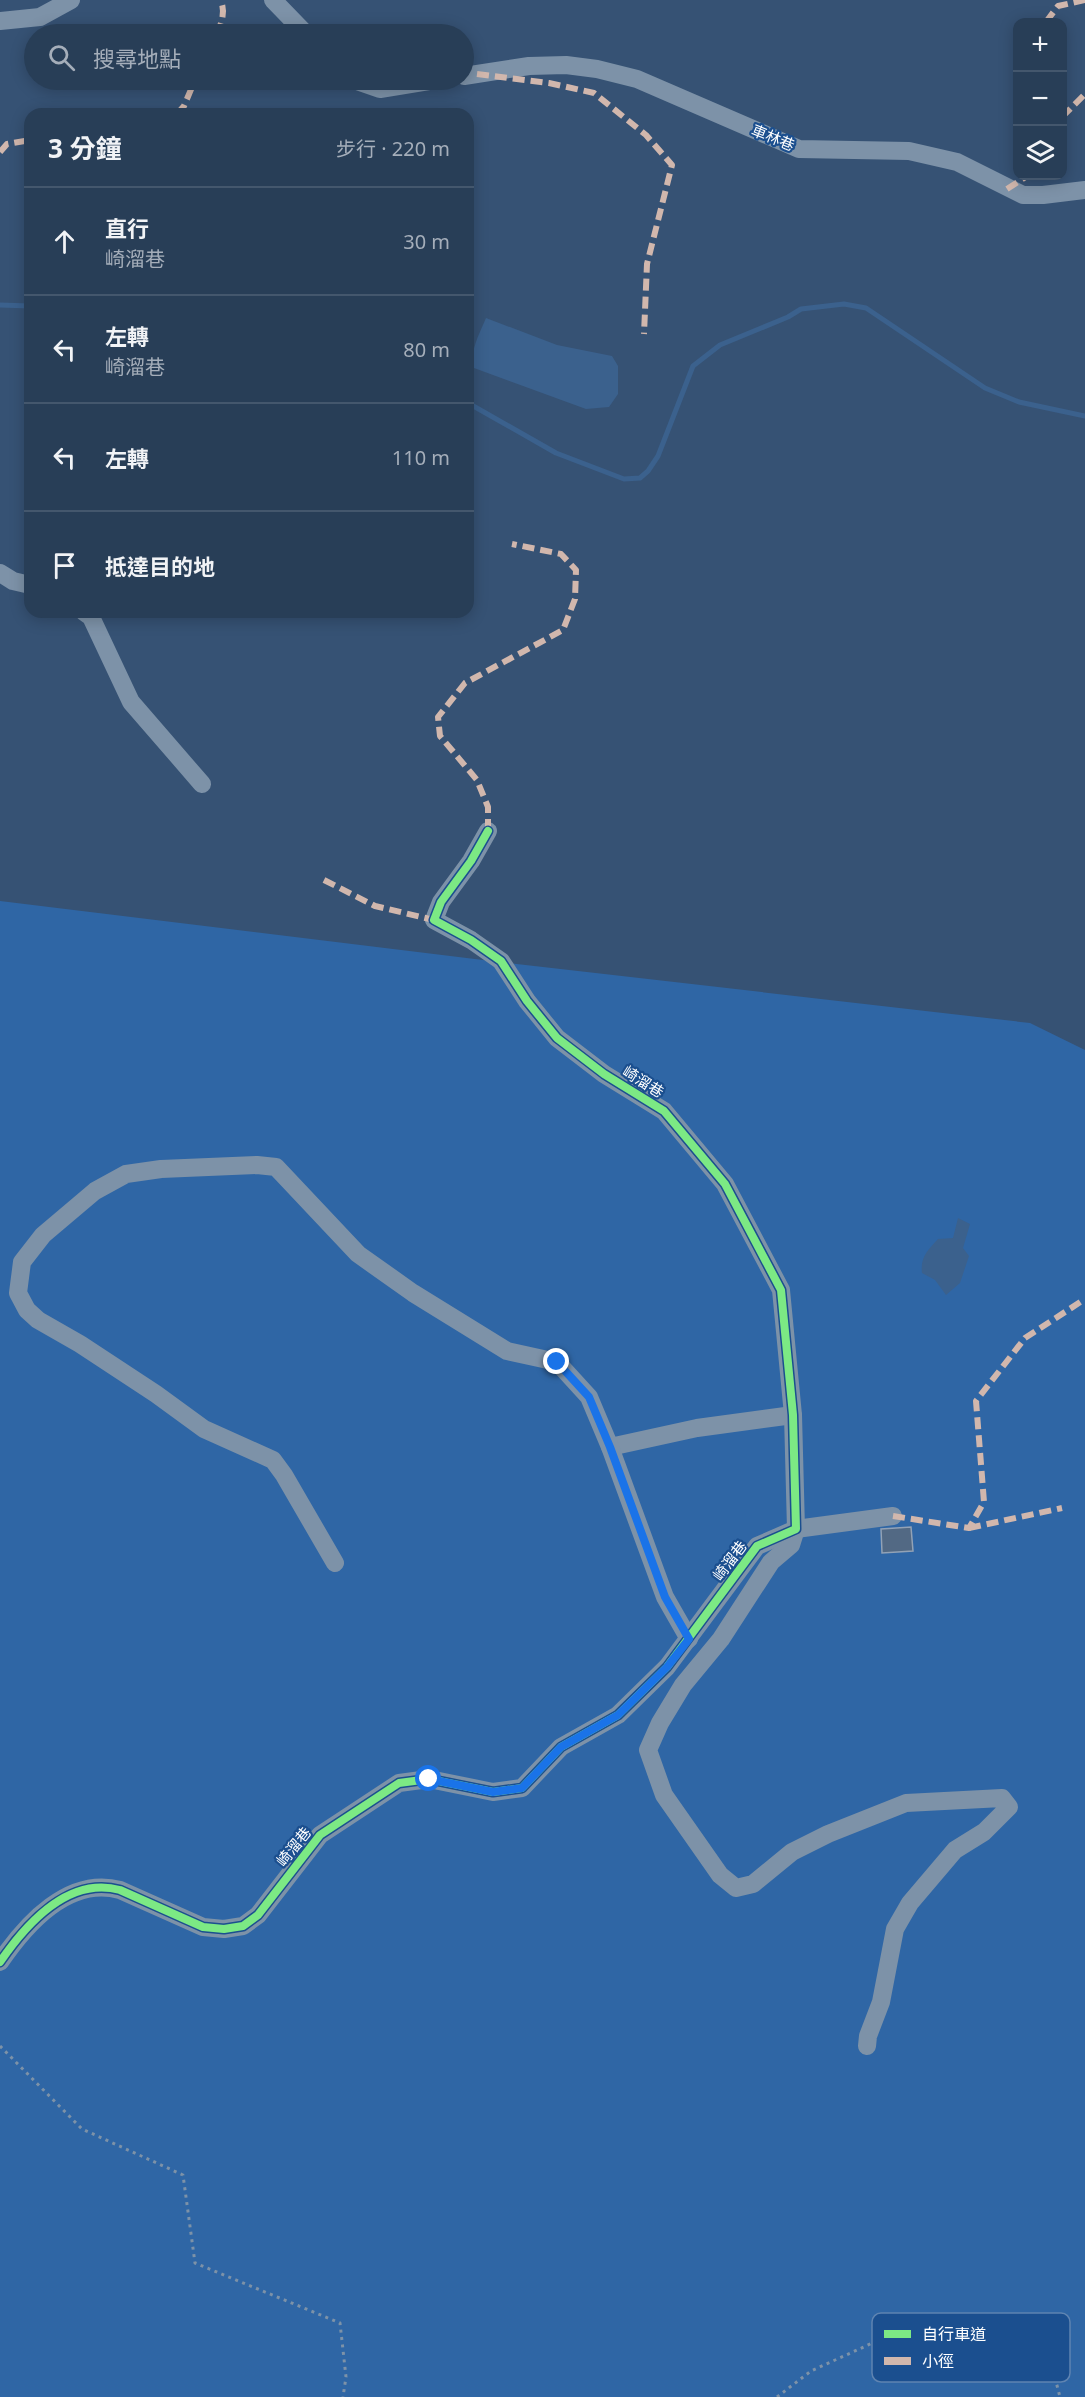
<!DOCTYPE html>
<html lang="zh-TW">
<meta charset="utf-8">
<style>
body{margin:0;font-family:"Noto Sans","Noto Sans TC",sans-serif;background:#344961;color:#f1f3f6}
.controls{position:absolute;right:18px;top:18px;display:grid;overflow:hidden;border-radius:12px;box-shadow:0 3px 15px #0003}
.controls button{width:54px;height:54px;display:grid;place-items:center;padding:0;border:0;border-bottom:2px solid #44576d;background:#283e57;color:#f1f3f6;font:30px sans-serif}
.stop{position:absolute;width:18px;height:18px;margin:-14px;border:4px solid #1a73e8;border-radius:50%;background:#fff}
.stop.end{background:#1a73e8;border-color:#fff;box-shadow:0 2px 6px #0008}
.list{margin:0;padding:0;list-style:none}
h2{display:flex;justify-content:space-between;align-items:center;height:78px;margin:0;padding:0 24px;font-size:26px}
h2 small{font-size:20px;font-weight:400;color:#a5aeba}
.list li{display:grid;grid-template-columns:39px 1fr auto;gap:18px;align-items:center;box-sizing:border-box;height:108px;padding:0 24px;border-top:2px solid #44576d}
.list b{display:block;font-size:22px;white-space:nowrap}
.list p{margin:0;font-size:20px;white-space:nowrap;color:#a5aeba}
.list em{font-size:20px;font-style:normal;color:#a5aeba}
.icon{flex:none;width:33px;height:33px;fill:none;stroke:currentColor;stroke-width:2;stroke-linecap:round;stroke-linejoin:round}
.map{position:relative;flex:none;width:1085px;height:2397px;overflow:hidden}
.search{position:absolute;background:#283e57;box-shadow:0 3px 15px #0003;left:24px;top:24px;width:450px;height:66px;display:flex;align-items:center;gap:15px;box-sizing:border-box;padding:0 21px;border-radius:33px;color:#a5aeba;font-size:22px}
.panel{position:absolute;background:#283e57;box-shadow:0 3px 15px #0003;left:24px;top:108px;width:450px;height:510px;border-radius:18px}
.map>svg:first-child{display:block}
</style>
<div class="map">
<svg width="1085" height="2397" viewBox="0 0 1085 2397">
<rect width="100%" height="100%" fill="#365274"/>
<path fill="#2f66a5" d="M0,901L483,960L1030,1023L1085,1050V2397H0Z"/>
<g fill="#3b618d">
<path d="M486,318L557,345L612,356L618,366V394L609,407L586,409L474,368C469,351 480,333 486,318Z"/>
<path d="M958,1218L970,1224L963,1248L969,1256L960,1283L946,1295L935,1280L922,1273C920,1257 928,1250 938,1239L953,1238Z"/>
</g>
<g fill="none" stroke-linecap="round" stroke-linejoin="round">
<g stroke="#3b618d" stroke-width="5">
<path d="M0,305L30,306"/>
<path d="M468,403L556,453L624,479L640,478L648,471L658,456L693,366L720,345L788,317L801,309L844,304L866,308L985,388L1019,402L1085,416"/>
</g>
</g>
<path fill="#526984" stroke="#92a2b6" stroke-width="1.5" d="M911,1527L913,1551L882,1553L881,1529Z"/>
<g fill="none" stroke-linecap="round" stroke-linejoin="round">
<g stroke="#7d92a8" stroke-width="3" stroke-dasharray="3 4.5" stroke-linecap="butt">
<path d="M0,2046L82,2129L183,2175L195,2263L340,2323L346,2377L343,2397"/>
<path d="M777,2397L811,2371L914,2324L1047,2347L1060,2397"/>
</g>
<g stroke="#7d92a8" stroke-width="18">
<path d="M273,0L306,34"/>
<path d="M0,21L40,17L71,0"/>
<path d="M464,76L529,66L566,65L597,69L637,79L799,149L909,151L957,162L1023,195H1043L1085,190"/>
<path d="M354,80L380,89L435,80"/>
<path d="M0,573L13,581L30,585"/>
<path d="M84,612L91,617L131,702L202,784"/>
<path d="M610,1447L697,1428L793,1415"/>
<path d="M335,1563L284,1475L273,1460L204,1429L156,1394L80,1344L38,1320L27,1310L18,1293L22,1262L43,1235L95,1191L126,1174L161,1169L257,1165L276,1167L358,1254L413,1293L507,1351L557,1362L589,1397L610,1447L665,1597L689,1639"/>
<path d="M0,1962C26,1924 69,1876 120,1890L203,1927L224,1929L243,1926L258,1915L320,1835L399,1783L429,1779L493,1792L522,1788L561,1747L618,1715L667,1667L757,1546L796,1529L793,1415L781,1290L725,1184L664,1111L604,1074L557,1038L527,1001L501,961L471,940L434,920L441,902L471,861L488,831"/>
<path d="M867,2046L868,2036L881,2002L895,1929L910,1903L955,1850L984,1832L1009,1807L1002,1798L906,1803L828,1834L792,1852L753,1884L736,1888L720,1875L664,1795L648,1750L660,1723L683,1685L721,1639L771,1562L791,1545L796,1529L893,1516"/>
</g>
<g stroke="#d1b7ad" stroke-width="6" stroke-dasharray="12 6" stroke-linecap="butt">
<path d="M1046,22L1058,6L1085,0"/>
<path d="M216,34C222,25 226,9 220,0"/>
<path d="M477,74L549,83L594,93L646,135L672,165L647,264L644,334"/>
<path d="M177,114L184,106L195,80"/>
<path d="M1062,117L1085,94"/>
<path d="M0,152L7,144L30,140"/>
<path d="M1007,189L1027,176"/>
<path d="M488,831V807L477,780L440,736L438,717L465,683L563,630L575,599L576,570L561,554L512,544"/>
<path d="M324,880L375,906L434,920"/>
<path d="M893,1516L969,1528L984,1502L976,1401L1025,1338L1085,1299"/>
<path d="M969,1528L1062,1508"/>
</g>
<g stroke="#1b4f8f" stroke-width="11">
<path id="cycleway" d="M0,1962C26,1924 69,1876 120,1890L203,1927L224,1929L243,1926L258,1915L320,1835L399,1783L429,1779L493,1792L522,1788L561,1747L618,1715L667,1667L757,1546L796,1529L793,1415L781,1290L725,1184L664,1111L604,1074L557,1038L527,1001L501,961L471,940L434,920L441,902L471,861L488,831"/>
</g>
<use href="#cycleway" stroke="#7ce984" stroke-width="8"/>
</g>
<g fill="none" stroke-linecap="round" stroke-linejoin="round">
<path stroke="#1a73e8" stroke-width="8" d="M429,1779L493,1792L522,1788L561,1747L618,1715L667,1667L689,1639L665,1597L610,1447L589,1397L557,1362"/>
</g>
<g text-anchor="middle" stroke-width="4.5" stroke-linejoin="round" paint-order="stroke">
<g font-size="15" fill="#fff" stroke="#1b4f8f">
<text transform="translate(773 138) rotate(22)" y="5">車林巷</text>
<text transform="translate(643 1082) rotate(32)" y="5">崎溜巷</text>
<text transform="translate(730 1561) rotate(-53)" y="5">崎溜巷</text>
<text transform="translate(294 1847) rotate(-51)" y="5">崎溜巷</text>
</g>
</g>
<rect x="872" y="2313" width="198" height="69" rx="9" fill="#1b4f8f" stroke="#5f84b1" stroke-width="1.5"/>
<rect x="884" y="2330" width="27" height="8" fill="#7ce984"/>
<rect x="884" y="2357" width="27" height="8" fill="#d1b7ad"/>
<g font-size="16" fill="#fff">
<text x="922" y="2340">自行車道</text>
<text x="922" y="2367">小徑</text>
</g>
</svg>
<div class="controls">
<button>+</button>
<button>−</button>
<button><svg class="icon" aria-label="layers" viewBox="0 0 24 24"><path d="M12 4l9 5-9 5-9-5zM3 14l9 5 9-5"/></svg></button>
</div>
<div class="stop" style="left:429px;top:1779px"></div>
<div class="stop end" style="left:557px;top:1362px"></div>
<div class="search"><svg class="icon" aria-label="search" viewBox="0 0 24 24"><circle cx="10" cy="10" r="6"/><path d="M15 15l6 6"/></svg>搜尋地點</div>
<section class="panel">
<h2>3 分鐘<small>步行 · 220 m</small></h2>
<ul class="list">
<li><svg class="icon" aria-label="ahead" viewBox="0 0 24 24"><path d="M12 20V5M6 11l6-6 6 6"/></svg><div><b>直行</b><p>崎溜巷</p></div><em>30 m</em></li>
<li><svg class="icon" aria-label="left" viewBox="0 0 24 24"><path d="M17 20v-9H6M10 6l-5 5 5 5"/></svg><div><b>左轉</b><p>崎溜巷</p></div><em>80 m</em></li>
<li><svg class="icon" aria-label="left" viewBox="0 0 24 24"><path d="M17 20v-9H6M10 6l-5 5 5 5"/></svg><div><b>左轉</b></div><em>110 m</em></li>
<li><svg class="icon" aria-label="arrive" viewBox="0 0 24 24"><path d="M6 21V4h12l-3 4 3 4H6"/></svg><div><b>抵達目的地</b></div></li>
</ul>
</section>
</div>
